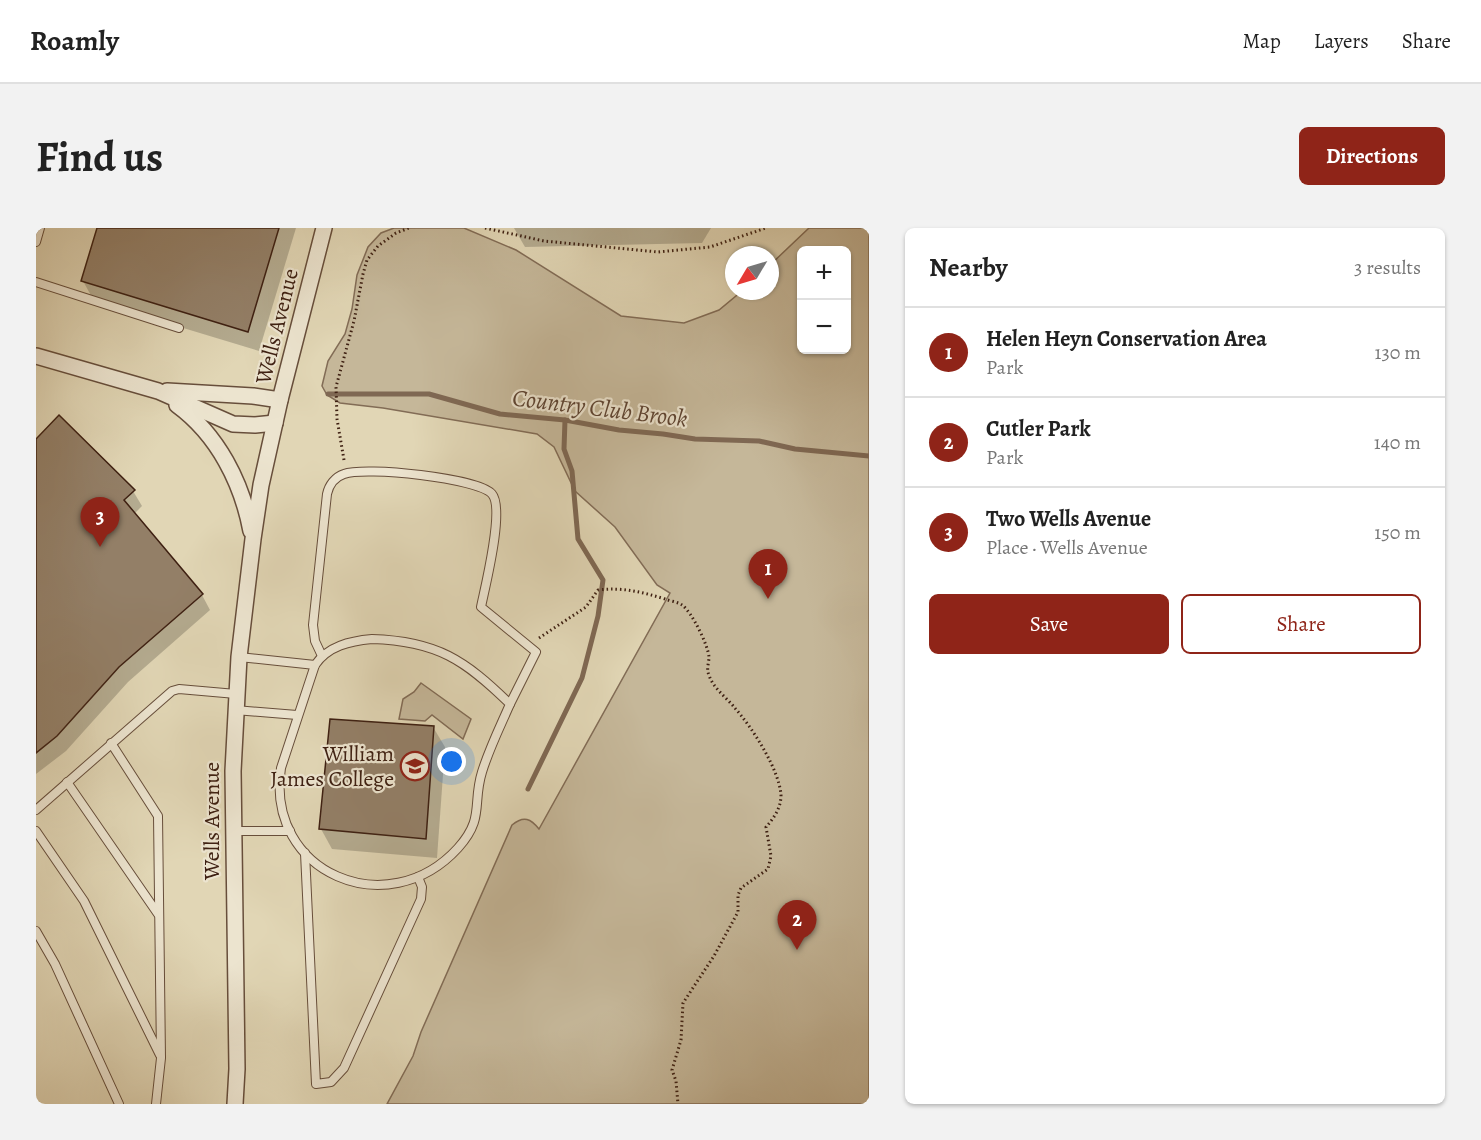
<!DOCTYPE html>
<meta charset="utf-8">
<style>
body{margin:0;font-family:Alegreya,serif;background:#f2f2f2;color:#222}
.controls{position:absolute;right:18px;top:18px;display:grid;overflow:hidden;border-radius:9px;box-shadow:0 2px 4px #0004}
.controls button{width:54px;height:54px;display:grid;place-items:center;padding:0;border:0;border-bottom:2px solid #e0e0e0;background:#fff;color:#222;font:30px sans-serif}
.compass{position:absolute;left:689px;top:18px;width:54px;height:54px;border-radius:50%;background:#fff;box-shadow:0 2px 4px #0004;rotate:232deg}
.you{position:absolute;left:416px;top:534px;width:21px;height:21px;margin:-15px;border:4px solid #fff;border-radius:50%;background:#1a73e8;box-shadow:0 0 0 9px #1a73e833}
.badge{display:grid;place-items:center;width:39px;height:39px;border-radius:50%;background:#8f2418;color:#fff;font-size:20px;font-weight:700}
.pin{position:absolute;translate:-50% -50px;filter:drop-shadow(0 2px 3px #0008)}
.pin::after{content:'';position:absolute;top:32px;width:21px;height:18px;background:inherit;clip-path:polygon(0 0,100% 0,50% 100%)}
.list{margin:0;padding:0;list-style:none}
h2{display:flex;justify-content:space-between;align-items:center;height:78px;margin:0;padding:0 24px;font-size:26px}
h2 small{font-size:20px;font-weight:400;color:#767676}
.list li{display:grid;grid-template-columns:39px 1fr auto;gap:18px;align-items:center;box-sizing:border-box;height:90px;padding:0 24px;border-top:2px solid #e0e0e0}
.list b{display:block;font-size:22px;white-space:nowrap}
.list p{margin:0;font-size:20px;white-space:nowrap;color:#767676}
.list em{font-size:20px;font-style:normal;color:#767676}
.actions{display:flex;gap:12px;padding:18px 24px}
.actions a{flex:1;padding:14px 0;border:2px solid #8f2418;border-radius:9px;text-align:center;font-size:21px;color:#8f2418}
.actions .main{background:#8f2418;color:#fff}
.map{position:relative;flex:none;width:833px;height:876px;overflow:hidden;border-radius:9px}
header{display:flex;align-items:center;gap:36px;box-sizing:border-box;height:84px;padding:0 30px;background:#fff;border-bottom:2px solid #e0e0e0}
header strong{font-size:28px}
nav{display:flex;gap:33px;margin-inline-start:auto;font-size:21px}
.intro{display:flex;align-items:center;justify-content:space-between;box-sizing:border-box;height:144px;padding:0 36px}
h1{margin:0;font-size:42px}
.button{padding:15px 27px;border-radius:9px;background:#8f2418;color:#fff;font-size:21px;font-weight:700}
main{display:flex;gap:36px;padding:0 36px}
aside{flex:1;background:#fff;border-radius:9px;box-shadow:0 2px 4px #0004}
.map>svg:first-child{display:block}
</style>
<header>
<strong>Roamly</strong>
<nav><a>Map</a><a>Layers</a><a>Share</a></nav>
</header>
<div class="intro"><h1>Find us</h1><a class="button">Directions</a></div>
<main>
<div class="map">
<svg width="833" height="876" viewBox="0 0 833 876">
<rect width="100%" height="100%" fill="#e1d6b5"/>
<filter id="stains"><feTurbulence type="fractalNoise" baseFrequency=".00333" numOctaves="4"/><feColorMatrix values="0 0 0 0 .2 0 0 0 0 .09 0 0 0 0 .02 0 0 0 .5 -.17"/></filter>
<radialGradient id="worn" r=".72"><stop offset=".6" stop-color="#630" stop-opacity="0"/><stop offset="1" stop-color="#630" stop-opacity=".3"/></radialGradient>
<g fill="#c5b799" stroke="#826c56" stroke-width="1.5" fill-rule="evenodd">
<path d="M358,0H428L480,22L585,88L648,95L683,82L706,63H734V37L773,0H833V876H351L377,828L385,804L476,597C488,587 495,591 503,601L634,365L621,357L579,299L539,263L518,219L501,206L347,180L304,175L291,167L286,158L292,133L309,106L316,81L321,47L332,19L345,5ZM766,22H810V122H766Z"/>
<path d="M385,455L435,491L427,511L396,487L389,493L363,491L367,471L378,464Z"/>
</g>
<g fill="#0003">
<path d="M63,0H260L223,123L58,73L47,53Z"/>
<path d="M478,0H675L666,15L489,19Z"/>
<path d="M0,213L97,263L106,278L98,286L166,367L174,382L92,454L30,523L0,546Z"/>
<path d="M397,499L409,519L401,630L296,621L285,601Z"/>
</g>
<g fill="none" stroke-linecap="round" stroke-linejoin="round">
<g stroke="#7f6853" stroke-width="5">
<path d="M292,166H393L464,186L529,192L583,202L627,206L659,211L723,213L759,221L833,228"/>
<path d="M492,561L546,450L562,388L567,352L542,311L536,243L528,221L529,192"/>
</g>
</g>
<g fill="#937f67" stroke="#3e2012" stroke-width="1.5">
<path d="M61,0H243L212,104L45,53Z"/>
<path d="M23,187L99,262L88,272L167,366L83,439L21,508L0,525V211Z"/>
<path d="M294,491L398,498L390,611L283,601Z"/>
</g>
<g fill="none" stroke-linecap="round" stroke-linejoin="round">
<g stroke="#674e3b" stroke-width="10">
<g id="lane">
<path d="M0,14L4,0"/>
<path d="M0,54L143,100"/>
<path d="M336,411C401,413 429,432 474,476C464,499 453,521 446,544C436,576 449,590 422,620C352,697 229,645 245,540L279,437C292,418 314,413 336,411Z"/>
<path d="M286,428L279,413L277,397L291,266C293,257 299,249 308,246C329,238 442,250 456,266C469,281 449,359 445,379L500,424L474,476"/>
<path d="M203,429L279,437"/>
<path d="M199,482L261,487"/>
<path d="M75,515L122,588L125,830L120,876"/>
<path d="M31,554L122,686"/>
<path d="M0,582L136,463L143,461L200,466"/>
<path d="M0,603L48,673L124,827"/>
<path d="M197,603H254"/>
<path d="M269,625L280,856L295,854L308,840L385,671L386,659L382,649"/>
<path d="M0,703L19,736L83,876"/>
</g>
</g>
<g stroke="#674e3b" stroke-width="18">
<g id="street">
<path d="M0,128L122,163L197,196L219,197L239,195"/>
<path d="M131,163L217,168L244,172"/>
<path d="M141,177C182,207 206,255 215,303"/>
<path d="M199,876L201,841L197,543L203,429L217,311L225,257L244,172L288,0"/>
</g>
</g>
<g stroke="#3e2012" stroke-width="3" stroke-dasharray="1.5 3" stroke-linecap="butt">
<path d="M449,0L508,13L622,24L674,19L730,0"/>
<path d="M308,232L301,191L300,159L318,93L327,46L331,32L342,18L360,5L373,0"/>
<path d="M503,410L550,379L562,362C587,359 606,364 629,371C634,373 642,374 646,377C656,384 672,417 673,429C673,435 670,441 673,447C677,460 690,469 698,479C716,499 743,541 745,567C745,580 738,590 730,599L735,628L732,641L705,660L702,667V684L678,728L647,775L645,812L636,842L640,853L642,876"/>
</g>
<use href="#lane" stroke="#ece4cf" stroke-width="8"/>
<use href="#street" stroke="#ece4cf" stroke-width="15"/>
</g>
<defs>
<g id="university-ring" transform="scale(1.5)"><circle r="9.5" fill="#ece4cf" stroke="#8f2418" stroke-width="1.5"/><path d="M0-5L7-2L0 1L-7-2ZM-4 1L0 2.5L4 1V4Q0 6-4 4Z" fill="#8f2418"/></g>
</defs>
<g fill-rule="evenodd">
<use href="#university-ring" x="379" y="538"/>
</g>
<g text-anchor="middle" stroke-width="4.5" stroke-linejoin="round" paint-order="stroke">
<g font-size="22" fill="#3e2012" stroke="#ece4cf">
<text transform="translate(240 98) rotate(-76)" y="8">Wells Avenue</text>
<text transform="translate(175 593) rotate(-90)" y="8">Wells Avenue</text>
</g>
<g font-size="22" fill="#3e2012" stroke="#ece4cf" text-anchor="end">
<text x="358" y="533">William<tspan x="358" dy="25">James College</tspan></text>
</g>
<g font-size="24" font-style="italic" fill="#5e4432" stroke="#ece4cf">
<text transform="translate(564 180) rotate(7)" y="8">Country Club Brook</text>
</g>
</g>
<rect width="100%" height="100%" filter="url(#stains)"/>
<rect width="100%" height="100%" fill="url(#worn)"/>
</svg>
<div class="controls">
<button>+</button>
<button>−</button>
</div>
<svg class="compass" viewBox="-18 -18 36 36"><path d="M0-13l5 13h-10z" fill="#e53935"/><path d="M0 13l5-13h-10z" fill="#767676"/></svg>
<div class="you"></div>
<div class="pin badge" style="left:732px;top:371px">1</div>
<div class="pin badge" style="left:761px;top:722px">2</div>
<div class="pin badge" style="left:64px;top:319px">3</div>
</div>
<aside>
<h2>Nearby<small>3 results</small></h2>
<ul class="list">
<li><span class="badge">1</span><div><b>Helen Heyn Conservation Area</b><p>Park</p></div><em>130 m</em></li>
<li><span class="badge">2</span><div><b>Cutler Park</b><p>Park</p></div><em>140 m</em></li>
<li><span class="badge">3</span><div><b>Two Wells Avenue</b><p>Place · Wells Avenue</p></div><em>150 m</em></li>
</ul>
<div class="actions"><a class="main">Save</a><a>Share</a></div>
</aside>
</main>
